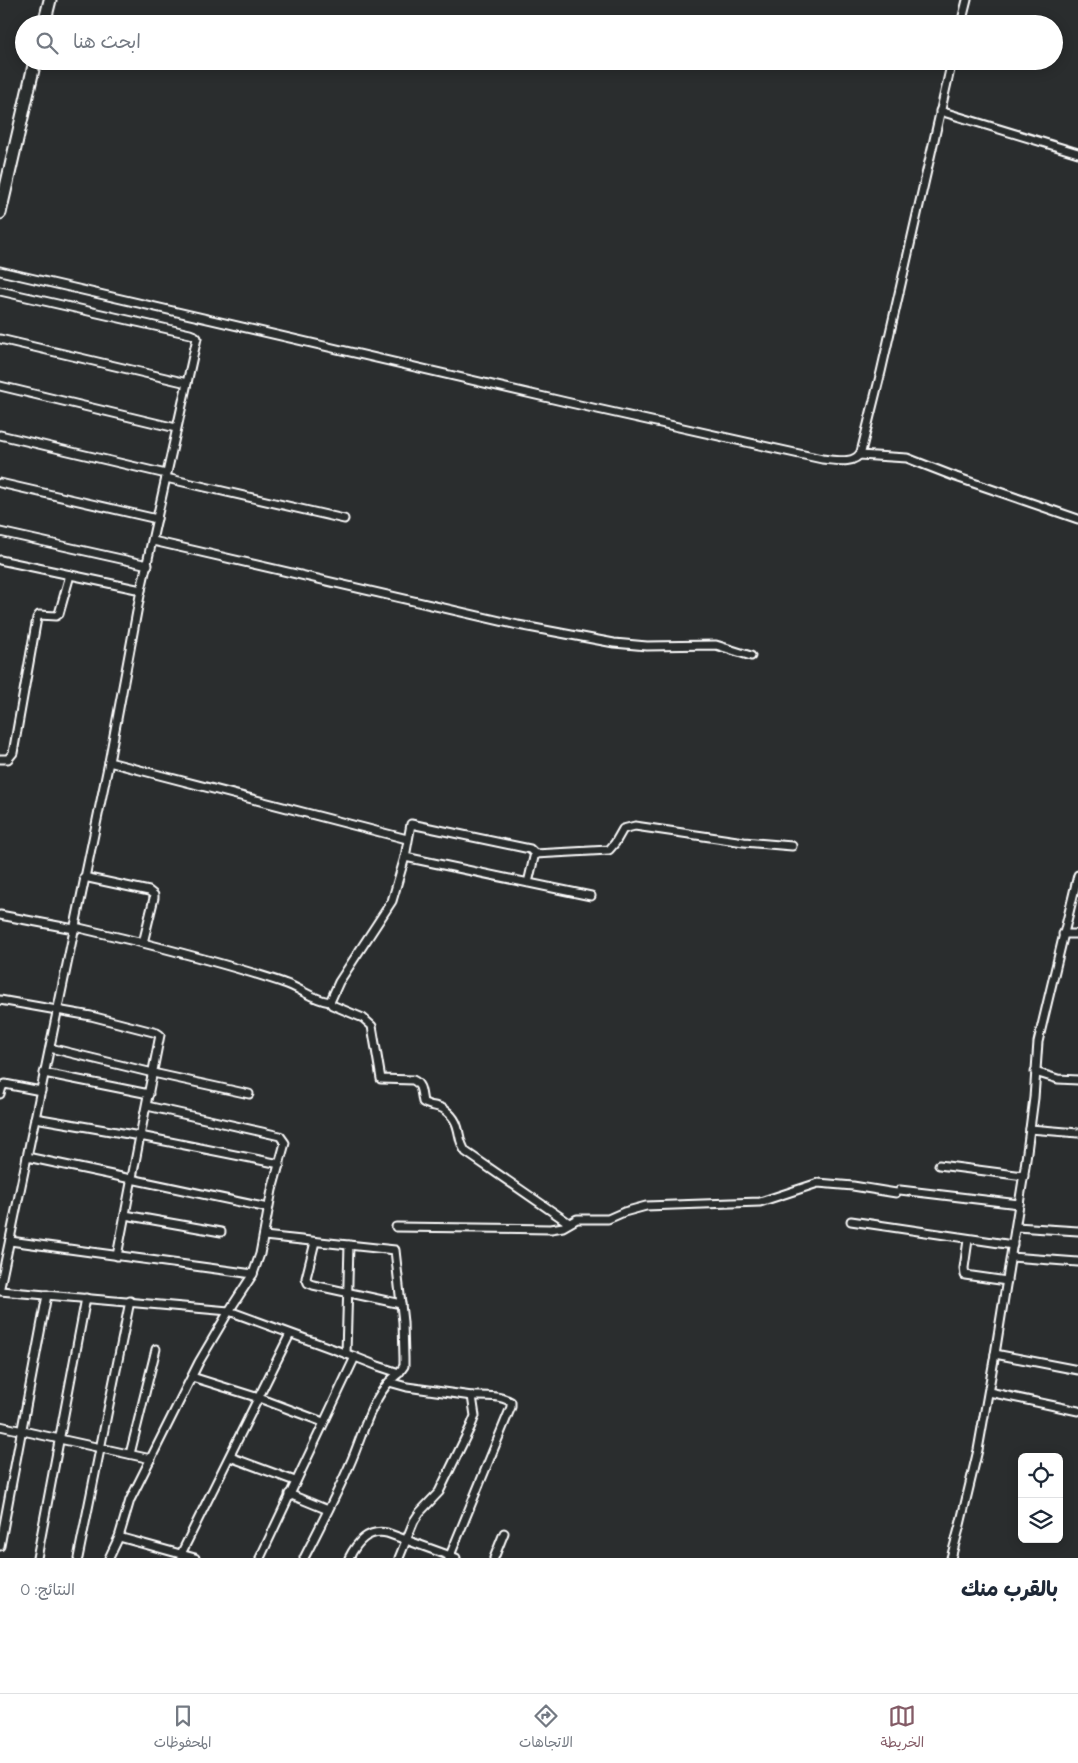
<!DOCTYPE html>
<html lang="ar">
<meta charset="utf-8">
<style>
body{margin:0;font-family:Delius,"Playpen Sans Arabic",sans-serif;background:#f6f6f7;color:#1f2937;direction:rtl}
.controls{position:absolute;right:15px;bottom:15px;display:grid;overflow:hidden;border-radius:8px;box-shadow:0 2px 12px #0003}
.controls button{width:45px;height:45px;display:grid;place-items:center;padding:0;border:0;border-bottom:1px solid #e0e1e3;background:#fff;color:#1f2937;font:25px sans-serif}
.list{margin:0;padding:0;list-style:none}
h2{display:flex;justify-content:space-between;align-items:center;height:65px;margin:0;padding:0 20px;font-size:21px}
h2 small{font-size:16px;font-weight:400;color:#747a83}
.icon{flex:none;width:28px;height:28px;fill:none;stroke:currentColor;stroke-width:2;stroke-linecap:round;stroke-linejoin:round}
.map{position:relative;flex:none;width:1078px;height:1558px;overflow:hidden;direction:ltr}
.search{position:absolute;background:#fff;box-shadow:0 2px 12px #0003;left:15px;right:15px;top:15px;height:55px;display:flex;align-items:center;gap:12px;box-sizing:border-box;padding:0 18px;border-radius:28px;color:#747a83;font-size:19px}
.sheet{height:135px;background:#fff}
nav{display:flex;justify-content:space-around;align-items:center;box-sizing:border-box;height:70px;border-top:1px solid #e0e1e3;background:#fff;font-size:14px;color:#747a83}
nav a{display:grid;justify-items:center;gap:2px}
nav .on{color:#845c67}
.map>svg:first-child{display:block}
</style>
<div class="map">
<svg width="1078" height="1558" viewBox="0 0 1078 1558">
<rect width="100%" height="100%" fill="#2a2d2e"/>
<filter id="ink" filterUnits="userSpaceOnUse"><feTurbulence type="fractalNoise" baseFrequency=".02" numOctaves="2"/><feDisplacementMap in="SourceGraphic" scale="10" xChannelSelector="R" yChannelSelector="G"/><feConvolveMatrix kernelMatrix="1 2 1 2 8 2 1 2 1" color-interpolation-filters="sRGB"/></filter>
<g filter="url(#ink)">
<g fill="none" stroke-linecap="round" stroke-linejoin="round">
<g stroke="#fff" stroke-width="11">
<g id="minor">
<path d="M961,24L967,0"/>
<path d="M940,111L1078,153"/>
<path d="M0,271L566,402L822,459C834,460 855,465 861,452L881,372L952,61"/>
<path d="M0,291L190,334L195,336L197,338L141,590L109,762L0,1287"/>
<path d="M0,339L187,383"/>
<path d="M0,386L176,428"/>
<path d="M0,435L166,474"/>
<path d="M859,455L907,458L956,477L1078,519"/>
<path d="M166,478L344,519"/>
<path d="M0,483L157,519"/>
<path d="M0,532L148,565"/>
<path d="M153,541L518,625L614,643L647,646L716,645L751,656"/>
<path d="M0,560L141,590"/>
<path d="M0,759H8L13,753L37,618L39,615L56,616L59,614L70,575"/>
<path d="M109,762L407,839"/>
<path d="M535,854L609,850L615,843L623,829L635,826L744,842L792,846"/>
<path d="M405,857L392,901L339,982L330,1002L332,1005L363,1018L372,1026L381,1079L413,1080C422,1084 421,1093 423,1102C430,1107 439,1105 445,1110C464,1124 455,1138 466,1152L569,1223"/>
<path d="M528,883L534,857L535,854L530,849L411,824L405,857L591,896"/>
<path d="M0,915L74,929"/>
<path d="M75,927L143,943L154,898V895L149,891L84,877"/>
<path d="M1063,934H1078"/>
<path d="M143,943C190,955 237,967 284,983C300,988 313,1000 330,1002"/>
<path d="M0,1000L91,1016L157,1033L160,1035L159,1040L140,1136L280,1164"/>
<path d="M50,1048L153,1073L249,1094"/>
<path d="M1035,1072L1058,1079L1078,1080"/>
<path d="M44,1073L149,1094"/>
<path d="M0,1094L2,1087L5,1084L41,1091"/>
<path d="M35,1118L140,1136L117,1256"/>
<path d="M1030,1129L1078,1133"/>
<path d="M27,1157L268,1208"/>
<path d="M939,1165L1024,1176"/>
<path d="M900,1190L1019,1204"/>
<path d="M125,1215L221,1232"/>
<path d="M851,1221L1013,1245"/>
<path d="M396,1227L551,1229L563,1227L577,1219H608L624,1212L646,1206L760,1202L818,1183L853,1186L896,1193"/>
<path d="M1016,1227L1078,1231"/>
<path d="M264,1236L395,1250L403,1322L404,1358V1366L399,1373L378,1366L355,1357"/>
<path d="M968,1240L964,1268L965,1275L1007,1281"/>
<path d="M10,1241L253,1274"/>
<path d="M315,1242L306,1278L308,1283L313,1285L401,1304"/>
<path d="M1011,1257L1078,1262"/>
<path d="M0,1291L229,1311L355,1357L260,1558"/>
<path d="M346,1354L349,1245"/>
<path d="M995,1354L1078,1370"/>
<path d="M192,1377L259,1398L323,1422"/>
<path d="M389,1382L407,1387L472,1396L475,1416L471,1426L439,1492L420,1512L414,1521L399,1558"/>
<path d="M989,1392L1078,1411"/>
<path d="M0,1426L151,1459"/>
<path d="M130,1454L156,1349"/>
<path d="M230,1457L295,1481"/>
<path d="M289,1494L328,1510"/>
<path d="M119,1537L195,1558"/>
<path d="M0,1546L47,1295"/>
<path d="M181,1554L290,1334"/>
<path d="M37,1558L86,1298"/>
<path d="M78,1558L130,1301"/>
<path d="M109,1558L119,1537L130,1500L199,1362L229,1311L253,1274L260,1254L272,1190L285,1143L280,1136L147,1106"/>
<path d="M304,1558C320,1527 336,1496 350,1464C364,1433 371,1394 399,1373"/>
<path d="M349,1558C357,1542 368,1529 387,1533L456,1558"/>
<path d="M449,1558L511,1407V1402C500,1395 485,1396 472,1396"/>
<path d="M494,1558L504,1533"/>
<path d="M951,1558L960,1525L978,1450L995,1354L1025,1167L1034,1098L1038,1042L1078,875"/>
</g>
</g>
<g stroke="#fff" stroke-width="15">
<g id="primary">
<path d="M44,24L50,0"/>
<path d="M0,213L35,61"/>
</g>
</g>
<use href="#minor" stroke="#2a2d2e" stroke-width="7"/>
<use href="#primary" stroke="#2a2d2e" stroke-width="11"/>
</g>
</g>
</svg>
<div class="controls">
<button><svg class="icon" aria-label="locate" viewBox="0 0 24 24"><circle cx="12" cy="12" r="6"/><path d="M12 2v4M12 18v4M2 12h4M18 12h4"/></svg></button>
<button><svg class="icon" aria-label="layers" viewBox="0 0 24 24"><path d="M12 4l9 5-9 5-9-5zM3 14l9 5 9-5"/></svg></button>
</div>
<div class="search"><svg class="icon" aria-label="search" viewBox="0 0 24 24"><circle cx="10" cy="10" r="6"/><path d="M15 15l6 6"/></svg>ابحث هنا</div>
</div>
<section class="sheet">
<h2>بالقرب منك<small>النتائج: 0</small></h2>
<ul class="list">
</ul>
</section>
<nav>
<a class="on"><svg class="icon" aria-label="map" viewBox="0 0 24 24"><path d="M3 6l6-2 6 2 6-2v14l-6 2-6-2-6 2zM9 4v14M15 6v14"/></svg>الخريطة</a>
<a><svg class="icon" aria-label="directions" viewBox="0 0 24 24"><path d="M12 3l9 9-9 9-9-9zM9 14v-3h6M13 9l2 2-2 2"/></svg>الاتجاهات</a>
<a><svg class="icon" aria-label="saved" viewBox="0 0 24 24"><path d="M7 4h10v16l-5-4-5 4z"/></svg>المحفوظات</a>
</nav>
